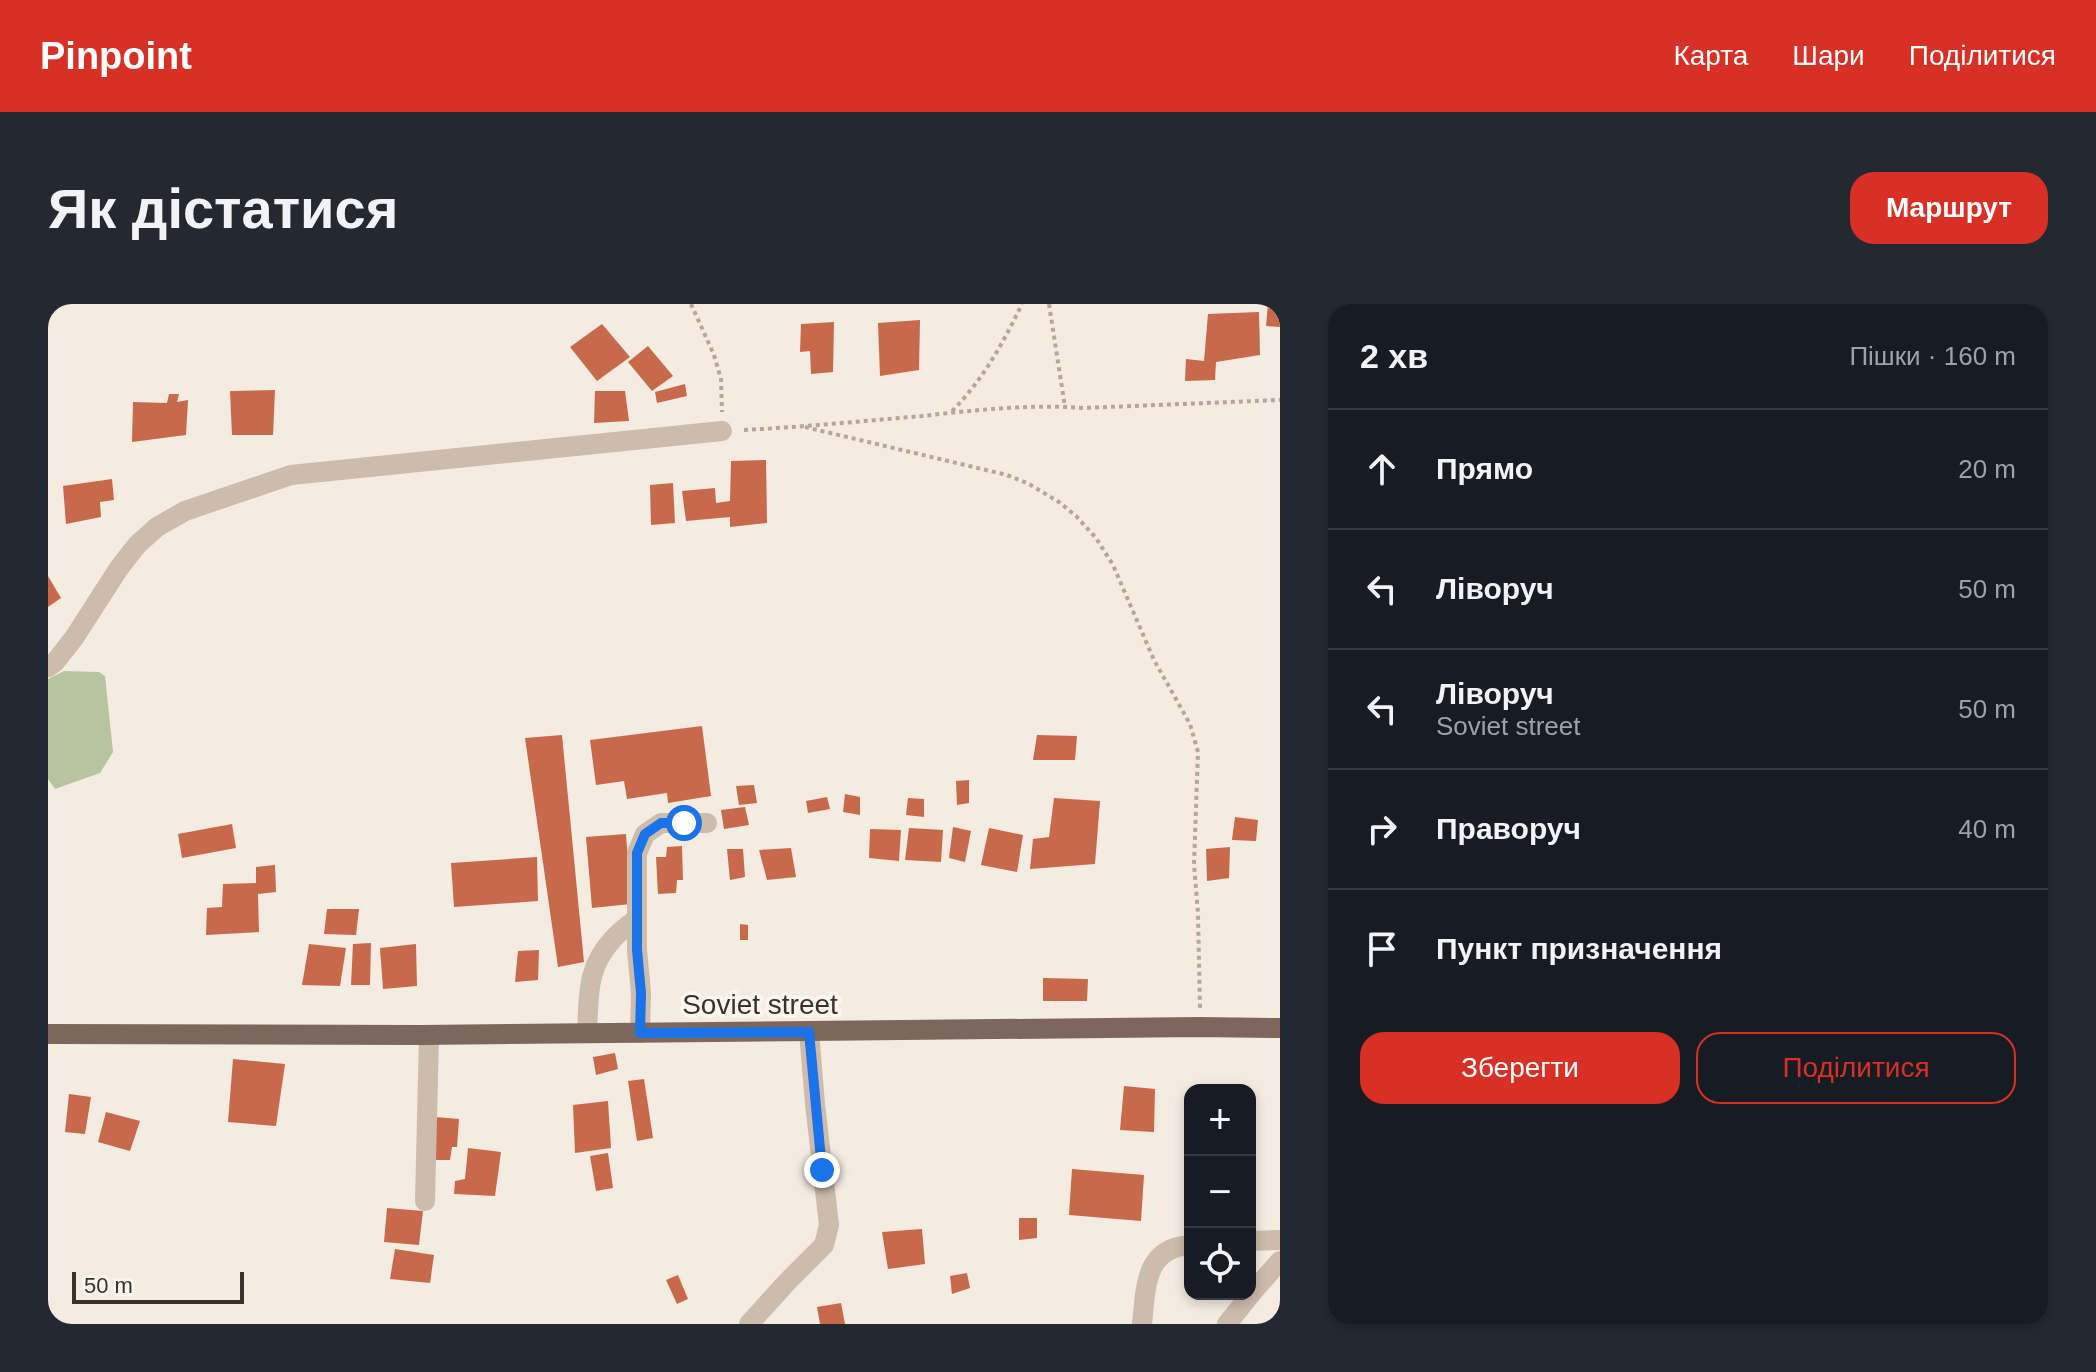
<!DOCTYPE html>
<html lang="uk">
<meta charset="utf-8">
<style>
body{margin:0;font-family:Helvetica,sans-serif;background:#242831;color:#f1f3f6}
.controls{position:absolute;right:24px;bottom:24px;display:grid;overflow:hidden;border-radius:16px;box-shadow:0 4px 12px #0003}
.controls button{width:72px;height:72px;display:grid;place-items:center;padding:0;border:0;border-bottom:2px solid #363941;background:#171b24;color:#f1f3f6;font:40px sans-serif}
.scale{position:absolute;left:24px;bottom:20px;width:172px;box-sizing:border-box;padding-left:8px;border:4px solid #3b302b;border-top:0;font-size:22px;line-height:28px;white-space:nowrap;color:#3b302b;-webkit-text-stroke:6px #fbf5ee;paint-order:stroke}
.stop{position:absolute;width:24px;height:24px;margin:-18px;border:6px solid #1a73e8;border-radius:50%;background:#fff}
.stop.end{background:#1a73e8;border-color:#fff;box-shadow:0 2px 8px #0008}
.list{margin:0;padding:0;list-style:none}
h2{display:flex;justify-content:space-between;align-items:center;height:104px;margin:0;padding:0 32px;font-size:34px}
h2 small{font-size:26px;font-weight:400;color:#9ea1a6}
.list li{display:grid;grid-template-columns:52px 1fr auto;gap:24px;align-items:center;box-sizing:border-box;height:120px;padding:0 32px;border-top:2px solid #363941}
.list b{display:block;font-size:30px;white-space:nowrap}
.list p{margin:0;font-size:26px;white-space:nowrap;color:#9ea1a6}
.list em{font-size:26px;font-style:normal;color:#9ea1a6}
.actions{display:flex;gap:16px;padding:24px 32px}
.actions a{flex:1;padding:18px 0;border:2px solid #d93025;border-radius:24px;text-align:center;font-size:28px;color:#d93025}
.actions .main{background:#d93025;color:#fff}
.icon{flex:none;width:44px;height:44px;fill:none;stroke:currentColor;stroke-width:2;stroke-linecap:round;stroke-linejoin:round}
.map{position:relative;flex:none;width:1232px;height:1020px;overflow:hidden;border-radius:24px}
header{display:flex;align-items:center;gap:48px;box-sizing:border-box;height:112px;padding:0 40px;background:#d93025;color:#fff}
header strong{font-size:38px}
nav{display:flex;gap:44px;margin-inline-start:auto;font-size:28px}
.intro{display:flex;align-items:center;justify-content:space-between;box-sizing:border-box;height:192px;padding:0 48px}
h1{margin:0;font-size:56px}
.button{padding:20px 36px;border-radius:24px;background:#d93025;color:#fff;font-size:28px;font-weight:700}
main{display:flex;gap:48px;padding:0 48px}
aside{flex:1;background:#171b24;border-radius:24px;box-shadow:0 4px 12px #0003}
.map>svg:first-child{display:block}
</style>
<header>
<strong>Pinpoint</strong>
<nav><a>Карта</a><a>Шари</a><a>Поділитися</a></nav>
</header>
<div class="intro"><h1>Як дістатися</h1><a class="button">Маршрут</a></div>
<main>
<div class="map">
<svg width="1232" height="1020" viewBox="0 0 1232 1020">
<rect width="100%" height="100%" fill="#f4ebe1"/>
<path fill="#b8c4a0" d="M16,367L51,368L57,372L65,448L52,469L7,485L0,475V375Z"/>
<g fill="#c8694b">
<path d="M1220,0H1232V23L1218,22Z"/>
<path d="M1211,8L1212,51L1168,58L1167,76L1137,77L1138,55L1156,57L1160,10Z"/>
<path d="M872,16L871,66L832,72L830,19Z"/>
<path d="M786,18L785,68L763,70L762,47L752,48L753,20Z"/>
<path d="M554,20L582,53L549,77L522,43Z"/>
<path d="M600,42L625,72L604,87L580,58Z"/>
<path d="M637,80L639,92L609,99L607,88Z"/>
<path d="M227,86L225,131H184L182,87Z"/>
<path d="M547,87H577L581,117L546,119Z"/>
<path d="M121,90H131L129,98L140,96L138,131L84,138L85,98L119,99Z"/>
<path d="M718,156L719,219L682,223V213L638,217L634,187L667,184L668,199L682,197L683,157Z"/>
<path d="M64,175L66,196L52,198L53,213L18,220L15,182Z"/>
<path d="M625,179L627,219L603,221L602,181Z"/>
<path d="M0,272L13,294L0,303Z"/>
<path d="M654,422L663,492L620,499L619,489L579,495L576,477L548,481L542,436Z"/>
<path d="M514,431L536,658L510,663L477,434Z"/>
<path d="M989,431L1029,432L1027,456H985Z"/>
<path d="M921,476V499L909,501L908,477Z"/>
<path d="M706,481L709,499L691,501L688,482Z"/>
<path d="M797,490L812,493V511L795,508Z"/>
<path d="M779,493L782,505L760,509L758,497Z"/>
<path d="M860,494L876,495V513L858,511Z"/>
<path d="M1006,494L1052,497L1047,560L982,565L985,535L1001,533Z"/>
<path d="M697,503L701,521L676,525L673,506Z"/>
<path d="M1187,513L1210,516L1208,537L1184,536Z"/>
<path d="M184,520L188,544L134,554L130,530Z"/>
<path d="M905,523L923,527L917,558L901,554Z"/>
<path d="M861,524L895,526L893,558L857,556Z"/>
<path d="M941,524L975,531L969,568L933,561Z"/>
<path d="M822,525L853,526L851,557L821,554Z"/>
<path d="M578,530L583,600L544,604L538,533Z"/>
<path d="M634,542L635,576H629L628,589L610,590L608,553H618L619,543Z"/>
<path d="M1182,543L1181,574L1159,577L1158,545Z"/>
<path d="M743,544L748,573L719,576L711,546Z"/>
<path d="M679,545H695L697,573L682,576Z"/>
<path d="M489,553L490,597L406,603L403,559Z"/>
<path d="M227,561L228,588L210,590L211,628L158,631L159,604L174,603L175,580L208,579V563Z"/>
<path d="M279,605H311L308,631L276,630Z"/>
<path d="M692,620L700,621V636H692Z"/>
<path d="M323,639L322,681H303L305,640Z"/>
<path d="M261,640L298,644L292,682L254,681Z"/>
<path d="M368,640L369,682L335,685L332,644Z"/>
<path d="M491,646L490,676L467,678L470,647Z"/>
<path d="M995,674L1040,675L1039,697H995Z"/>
<path d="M567,749L570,765L548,771L545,753Z"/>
<path d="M185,755L237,760L228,822L180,818Z"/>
<path d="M596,775L605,834L589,837L580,777Z"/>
<path d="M1076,782L1107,785L1106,828L1072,826Z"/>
<path d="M21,790L43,793L37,830L17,828Z"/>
<path d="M560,797L563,844L527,849L525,801Z"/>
<path d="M58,808L92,817L82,847L50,838Z"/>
<path d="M387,813L411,815L409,843H404L402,856H385Z"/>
<path d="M420,844L453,848L447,892L406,890L407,877L417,875Z"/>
<path d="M560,849L565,884L548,887L542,852Z"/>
<path d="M1024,865L1096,871L1093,917L1021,911Z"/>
<path d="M339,904L375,907L371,941L336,938Z"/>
<path d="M971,914H989V934L971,936Z"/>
<path d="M874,925L877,960L840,965L834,928Z"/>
<path d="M347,945L386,951L382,979L342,975Z"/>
<path d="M919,969L922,984L904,990L902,972Z"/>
<path d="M630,971L640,995L629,1000L618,976Z"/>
<path d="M793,999L797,1020H772L769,1003Z"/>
</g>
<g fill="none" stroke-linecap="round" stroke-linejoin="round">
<g stroke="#b9a596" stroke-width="4" stroke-dasharray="4 4" stroke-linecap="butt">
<path d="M643,0L666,51L673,75L674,108"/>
<path d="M1001,0L1017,103"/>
<path d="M904,107C935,76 955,39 974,0"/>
<path d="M757,123L959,171L981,180L1011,198L1028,212L1048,234L1065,261L1106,356L1142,420L1150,448L1146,560L1150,610L1152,705"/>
<path d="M696,126C755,123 815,117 874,112C927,106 982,100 1035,104L1232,96"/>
</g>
<g stroke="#cdbbac" stroke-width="20">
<path d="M0,363L7,358L26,334L71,264L89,241L109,223L137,207L243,171L674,127"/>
<path d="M539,729C541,692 538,664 565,635C572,627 581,621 589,614"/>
<path d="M592,729L593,689L589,646V549L597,530L613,519H659"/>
<path d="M377,897L381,731"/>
<path d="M1202,937L1232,936"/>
<path d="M701,1020L739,978L776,941L781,921L767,800L761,728"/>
<path d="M1094,1020C1098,984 1096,944 1142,941"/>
<path d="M1179,1020L1207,985L1232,957"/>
</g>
<path stroke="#7d675c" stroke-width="20" d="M0,730L373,731L1151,723L1232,724"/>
</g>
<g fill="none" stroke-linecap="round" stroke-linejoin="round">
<path stroke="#1a73e8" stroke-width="10" d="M636,519H613L597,530L589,549V646L593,689L592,729L761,728L774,866"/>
</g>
<g text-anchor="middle" stroke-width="8" stroke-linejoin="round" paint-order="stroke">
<g font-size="28" fill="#3b302b" stroke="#fbf5ee">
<text x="712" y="710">Soviet street</text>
</g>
</g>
</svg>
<div class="controls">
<button>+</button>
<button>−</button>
<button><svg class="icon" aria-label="locate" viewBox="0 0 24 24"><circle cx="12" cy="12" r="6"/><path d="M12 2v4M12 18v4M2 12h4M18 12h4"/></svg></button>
</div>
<div class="scale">50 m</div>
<div class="stop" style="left:636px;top:519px"></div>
<div class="stop end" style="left:774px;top:866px"></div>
</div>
<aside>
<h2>2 хв<small>Пішки · 160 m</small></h2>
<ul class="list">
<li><svg class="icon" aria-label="ahead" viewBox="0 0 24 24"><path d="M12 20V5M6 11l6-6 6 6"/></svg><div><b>Прямо</b></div><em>20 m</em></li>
<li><svg class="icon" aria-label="left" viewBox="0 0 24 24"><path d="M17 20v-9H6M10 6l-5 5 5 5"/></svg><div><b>Ліворуч</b></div><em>50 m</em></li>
<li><svg class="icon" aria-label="left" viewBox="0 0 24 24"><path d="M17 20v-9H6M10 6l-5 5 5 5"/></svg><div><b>Ліворуч</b><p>Soviet street</p></div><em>50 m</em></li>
<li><svg class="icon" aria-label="right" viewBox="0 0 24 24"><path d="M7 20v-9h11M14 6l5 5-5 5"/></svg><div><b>Праворуч</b></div><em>40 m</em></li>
<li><svg class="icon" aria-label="arrive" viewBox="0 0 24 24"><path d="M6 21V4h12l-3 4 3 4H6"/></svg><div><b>Пункт призначення</b></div></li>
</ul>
<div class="actions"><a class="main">Зберегти</a><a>Поділитися</a></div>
</aside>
</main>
